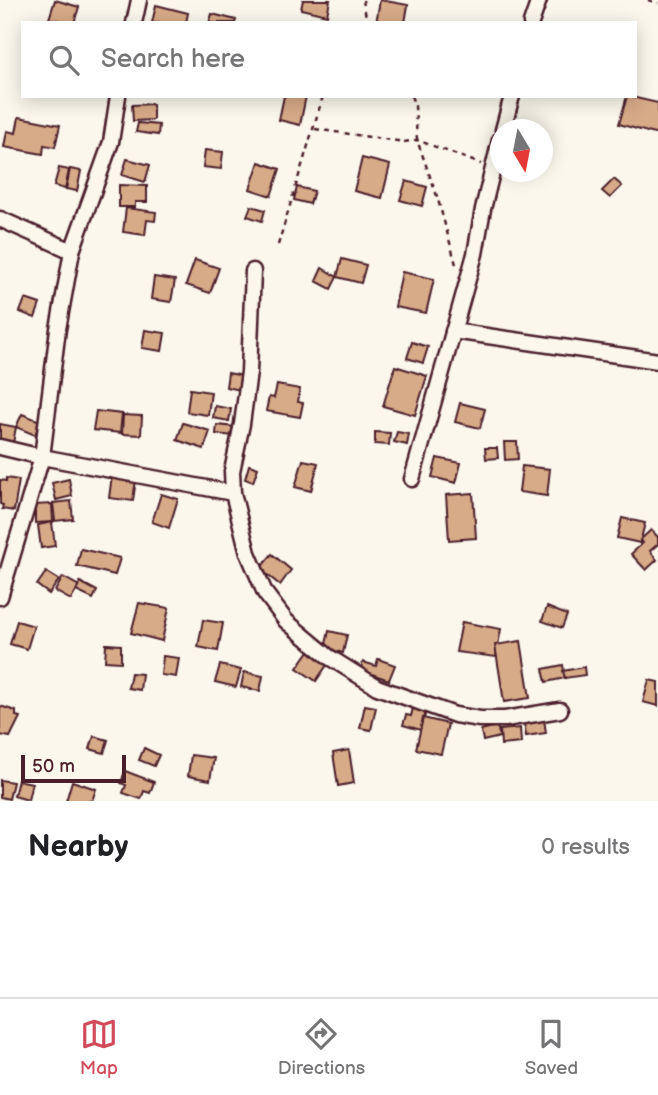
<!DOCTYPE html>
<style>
body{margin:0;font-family:"Balsamiq Sans",sans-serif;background:#f6f6f6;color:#202124}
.compass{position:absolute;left:490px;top:119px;width:63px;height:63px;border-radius:50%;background:#fff;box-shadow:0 4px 18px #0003;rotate:170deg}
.scale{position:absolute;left:21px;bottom:18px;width:105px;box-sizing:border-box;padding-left:7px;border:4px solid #4a1f2b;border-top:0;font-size:19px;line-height:24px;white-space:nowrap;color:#4a1f2b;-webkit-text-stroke:5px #fbf7ec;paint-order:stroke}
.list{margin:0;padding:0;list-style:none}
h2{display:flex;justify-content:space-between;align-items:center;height:91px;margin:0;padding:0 28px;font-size:30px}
h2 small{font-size:23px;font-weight:400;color:#757577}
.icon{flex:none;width:38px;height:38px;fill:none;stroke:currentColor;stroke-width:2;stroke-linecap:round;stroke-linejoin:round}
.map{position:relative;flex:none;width:658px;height:801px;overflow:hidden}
.search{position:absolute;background:#fff;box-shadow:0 4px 18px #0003;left:21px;right:21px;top:21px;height:77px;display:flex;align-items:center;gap:18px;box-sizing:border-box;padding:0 24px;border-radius:0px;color:#757577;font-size:26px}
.sheet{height:196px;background:#fff}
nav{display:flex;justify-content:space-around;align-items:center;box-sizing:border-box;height:98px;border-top:2px solid #e0e0e0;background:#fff;font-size:19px;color:#757577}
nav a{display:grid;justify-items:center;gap:4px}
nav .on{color:#d1495b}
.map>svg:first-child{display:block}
</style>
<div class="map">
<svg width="658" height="801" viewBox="0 0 658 801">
<rect width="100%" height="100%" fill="#fbf7ec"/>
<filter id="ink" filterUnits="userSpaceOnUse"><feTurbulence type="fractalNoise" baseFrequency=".0143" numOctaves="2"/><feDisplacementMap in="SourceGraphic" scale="14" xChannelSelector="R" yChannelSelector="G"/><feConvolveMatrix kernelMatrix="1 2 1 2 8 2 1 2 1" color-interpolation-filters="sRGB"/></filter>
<g filter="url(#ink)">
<g fill="#d7aa88" stroke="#4a1f2b" stroke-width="2">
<path d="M55,0L79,7L74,23L49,19Z"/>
<path d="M303,0H330L327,15L301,9Z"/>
<path d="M380,0L408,5L405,23H376Z"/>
<path d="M156,5L188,13L186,23H152Z"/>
<path d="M212,14L236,20L235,23H209Z"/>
<path d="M284,96H306L300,125L279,120Z"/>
<path d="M627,96L658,103V135L619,124Z"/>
<path d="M153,104V120L133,121L132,105Z"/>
<path d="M19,117L60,125L55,147L44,145L43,154L4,147L7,131L16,133Z"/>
<path d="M138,123L159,125L158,135L136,132Z"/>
<path d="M205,150L223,152L221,169L203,167Z"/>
<path d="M362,158L390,165L382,198L354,191Z"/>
<path d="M127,159L150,165L145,182L122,175Z"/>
<path d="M259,162L280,169L271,196L250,189Z"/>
<path d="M59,168L69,170L65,189L54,186Z"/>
<path d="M70,169L81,171L77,191L66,189Z"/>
<path d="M614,179L622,186L610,198L602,191Z"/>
<path d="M406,181L427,187L422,206L400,200Z"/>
<path d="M119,185L147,186V202H135V207H119Z"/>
<path d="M297,187L314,191L310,204L294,200Z"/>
<path d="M251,206L265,210L262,221L247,216Z"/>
<path d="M126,208L156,212L155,221L147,220L145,235L123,232Z"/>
<path d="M342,259L366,265L361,283L337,277Z"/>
<path d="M195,260L219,268L210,293L186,285Z"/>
<path d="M322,268L337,277L331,289L316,281Z"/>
<path d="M402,272L434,279L426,313L395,307Z"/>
<path d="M154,277L175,280L171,302L151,299Z"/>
<path d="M25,299L40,304L35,318L20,312Z"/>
<path d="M145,330L165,333L162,351L142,348Z"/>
<path d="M412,342L428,347L423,363L407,358Z"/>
<path d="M395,366L427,376L415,415L383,406Z"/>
<path d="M228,373L244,376L241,390L226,387Z"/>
<path d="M277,385L300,389L298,402L303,403L300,417L266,411L269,397L274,398Z"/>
<path d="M190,389L211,392L208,415L187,412Z"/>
<path d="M460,403L485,409L480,428L455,422Z"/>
<path d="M215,406L231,409L229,421L213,418Z"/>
<path d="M96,411L122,414L120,433L93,430Z"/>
<path d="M22,414L40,421L35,435L16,427Z"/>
<path d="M123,415L142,416L141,435L122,434Z"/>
<path d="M183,423L210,431L204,449L177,440Z"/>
<path d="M0,424L16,427L13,443L0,440Z"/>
<path d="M217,425L235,427L234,436L216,434Z"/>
<path d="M375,432L390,433L389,445L375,444Z"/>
<path d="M397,432L409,434L407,445L394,442Z"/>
<path d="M504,442H517L518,459L505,460Z"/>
<path d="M485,448H497L498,458L486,459Z"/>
<path d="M437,458L461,463L456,483L432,477Z"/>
<path d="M303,460L318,463L311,491L295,487Z"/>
<path d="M249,465L258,468L253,482L245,479Z"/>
<path d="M522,466L550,469L547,496L519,492Z"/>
<path d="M112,475L136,479L133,501L109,498Z"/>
<path d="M6,478L19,480L14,511L2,509L3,505L0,504V480L6,481Z"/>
<path d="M69,479L72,496L56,500L52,483Z"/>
<path d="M473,493L476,538L449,540L446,495Z"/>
<path d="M161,494L178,499L169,528L152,522Z"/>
<path d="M71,501L73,519L55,521L53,503Z"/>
<path d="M52,504L53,522L35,523V505Z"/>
<path d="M622,518L645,523L640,543L617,538Z"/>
<path d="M52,522L55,546L41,548L38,525Z"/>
<path d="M651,530L658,537V544L650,551L657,560L646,570L631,554L643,543L640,540Z"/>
<path d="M81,549L120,558L115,575L77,566Z"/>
<path d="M272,554L291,570L280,585L260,569Z"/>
<path d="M46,572L59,580L49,594L37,585Z"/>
<path d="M63,577L79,586L71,600L55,591Z"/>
<path d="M80,582L97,591L93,599L76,591Z"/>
<path d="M139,603L169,608L162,641L131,633Z"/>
<path d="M547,607L567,615L562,628L542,621Z"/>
<path d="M203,620L223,623L218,651L198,647Z"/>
<path d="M17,621L34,626L27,649L10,644Z"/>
<path d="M462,622L501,629L496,657L456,652Z"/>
<path d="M329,631L347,635L343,653L325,648Z"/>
<path d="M521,641L530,698L504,702L495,645Z"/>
<path d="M106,644L121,645V662L105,661Z"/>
<path d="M309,651L329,662L316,681L297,668Z"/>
<path d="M163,656L179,658L176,677L161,675Z"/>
<path d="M378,659L395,665L389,680L360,670L363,662L376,666Z"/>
<path d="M220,665L241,670L236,687L215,682Z"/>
<path d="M563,665L565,678L546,682L543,669Z"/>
<path d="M584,667L585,675L565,678L563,671Z"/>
<path d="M244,672L263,676L260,691L241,687Z"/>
<path d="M131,673L142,674L140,690L128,688Z"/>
<path d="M649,680L658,682V706L643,702Z"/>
<path d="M365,705L376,707L371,730L360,728Z"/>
<path d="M0,706L16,711V716L20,717L10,737L0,735Z"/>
<path d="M413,708L426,711L421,730L403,725L406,715L411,716Z"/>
<path d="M423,718L448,724L441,754L416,749Z"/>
<path d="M544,719L546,733L526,736L524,721Z"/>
<path d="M497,726L500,737L483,741L481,730Z"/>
<path d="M520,728L521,743L501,745L500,730Z"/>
<path d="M94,736L108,740L104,753L90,749Z"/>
<path d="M144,748L159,755L154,766L139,760Z"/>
<path d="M349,750L354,783L338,786L333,753Z"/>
<path d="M191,755L214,758L210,780L188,776Z"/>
<path d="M125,771L154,782L150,793L144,791L141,799L123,793L126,785L121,783Z"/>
<path d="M0,780L13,782L9,799L0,797Z"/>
<path d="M18,780L32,783L28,800L14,796Z"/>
<path d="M72,781L96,789L92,801H66Z"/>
</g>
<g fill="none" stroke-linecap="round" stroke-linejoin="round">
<g stroke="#4a1f2b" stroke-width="19">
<g id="minor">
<path d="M134,23L139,0"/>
<path d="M531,23L539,0"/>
<path d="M503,130L512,96"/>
<path d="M0,219L72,251"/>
<path d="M253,271L249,372L242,424L232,471L233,493L248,553L265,593L286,621L329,657L377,687L455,715L480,719H505L560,710"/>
<path d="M453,331L658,361"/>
<path d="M0,447L42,457L233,493"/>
<path d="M412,479L475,254L483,209L500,140"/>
<path d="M0,597L42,457L58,329L72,251L111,142L118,96"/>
</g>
</g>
<g stroke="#4a1f2b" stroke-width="2.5" stroke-dasharray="5 5" stroke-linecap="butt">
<path d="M363,0L367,23"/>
<path d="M648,0L658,3"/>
<path d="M411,96L415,106L417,140L437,196L457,268"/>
<path d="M315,129L404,142L417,140L481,164"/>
<path d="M278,245L323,96"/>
</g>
<use href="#minor" stroke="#fbf7ec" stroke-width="14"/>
</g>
</g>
</svg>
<svg class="compass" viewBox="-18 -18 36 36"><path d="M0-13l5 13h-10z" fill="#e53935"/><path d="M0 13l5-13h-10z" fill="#757577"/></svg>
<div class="scale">50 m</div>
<div class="search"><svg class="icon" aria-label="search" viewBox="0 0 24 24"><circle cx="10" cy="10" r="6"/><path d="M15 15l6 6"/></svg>Search here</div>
</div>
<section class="sheet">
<h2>Nearby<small>0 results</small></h2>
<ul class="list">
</ul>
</section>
<nav>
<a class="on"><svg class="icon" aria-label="map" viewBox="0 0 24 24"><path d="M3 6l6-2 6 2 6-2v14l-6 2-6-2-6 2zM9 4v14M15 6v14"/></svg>Map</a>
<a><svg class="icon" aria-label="directions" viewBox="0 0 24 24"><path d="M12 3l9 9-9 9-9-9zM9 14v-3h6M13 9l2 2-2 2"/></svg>Directions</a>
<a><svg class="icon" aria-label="saved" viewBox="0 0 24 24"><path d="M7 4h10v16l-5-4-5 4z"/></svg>Saved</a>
</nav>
